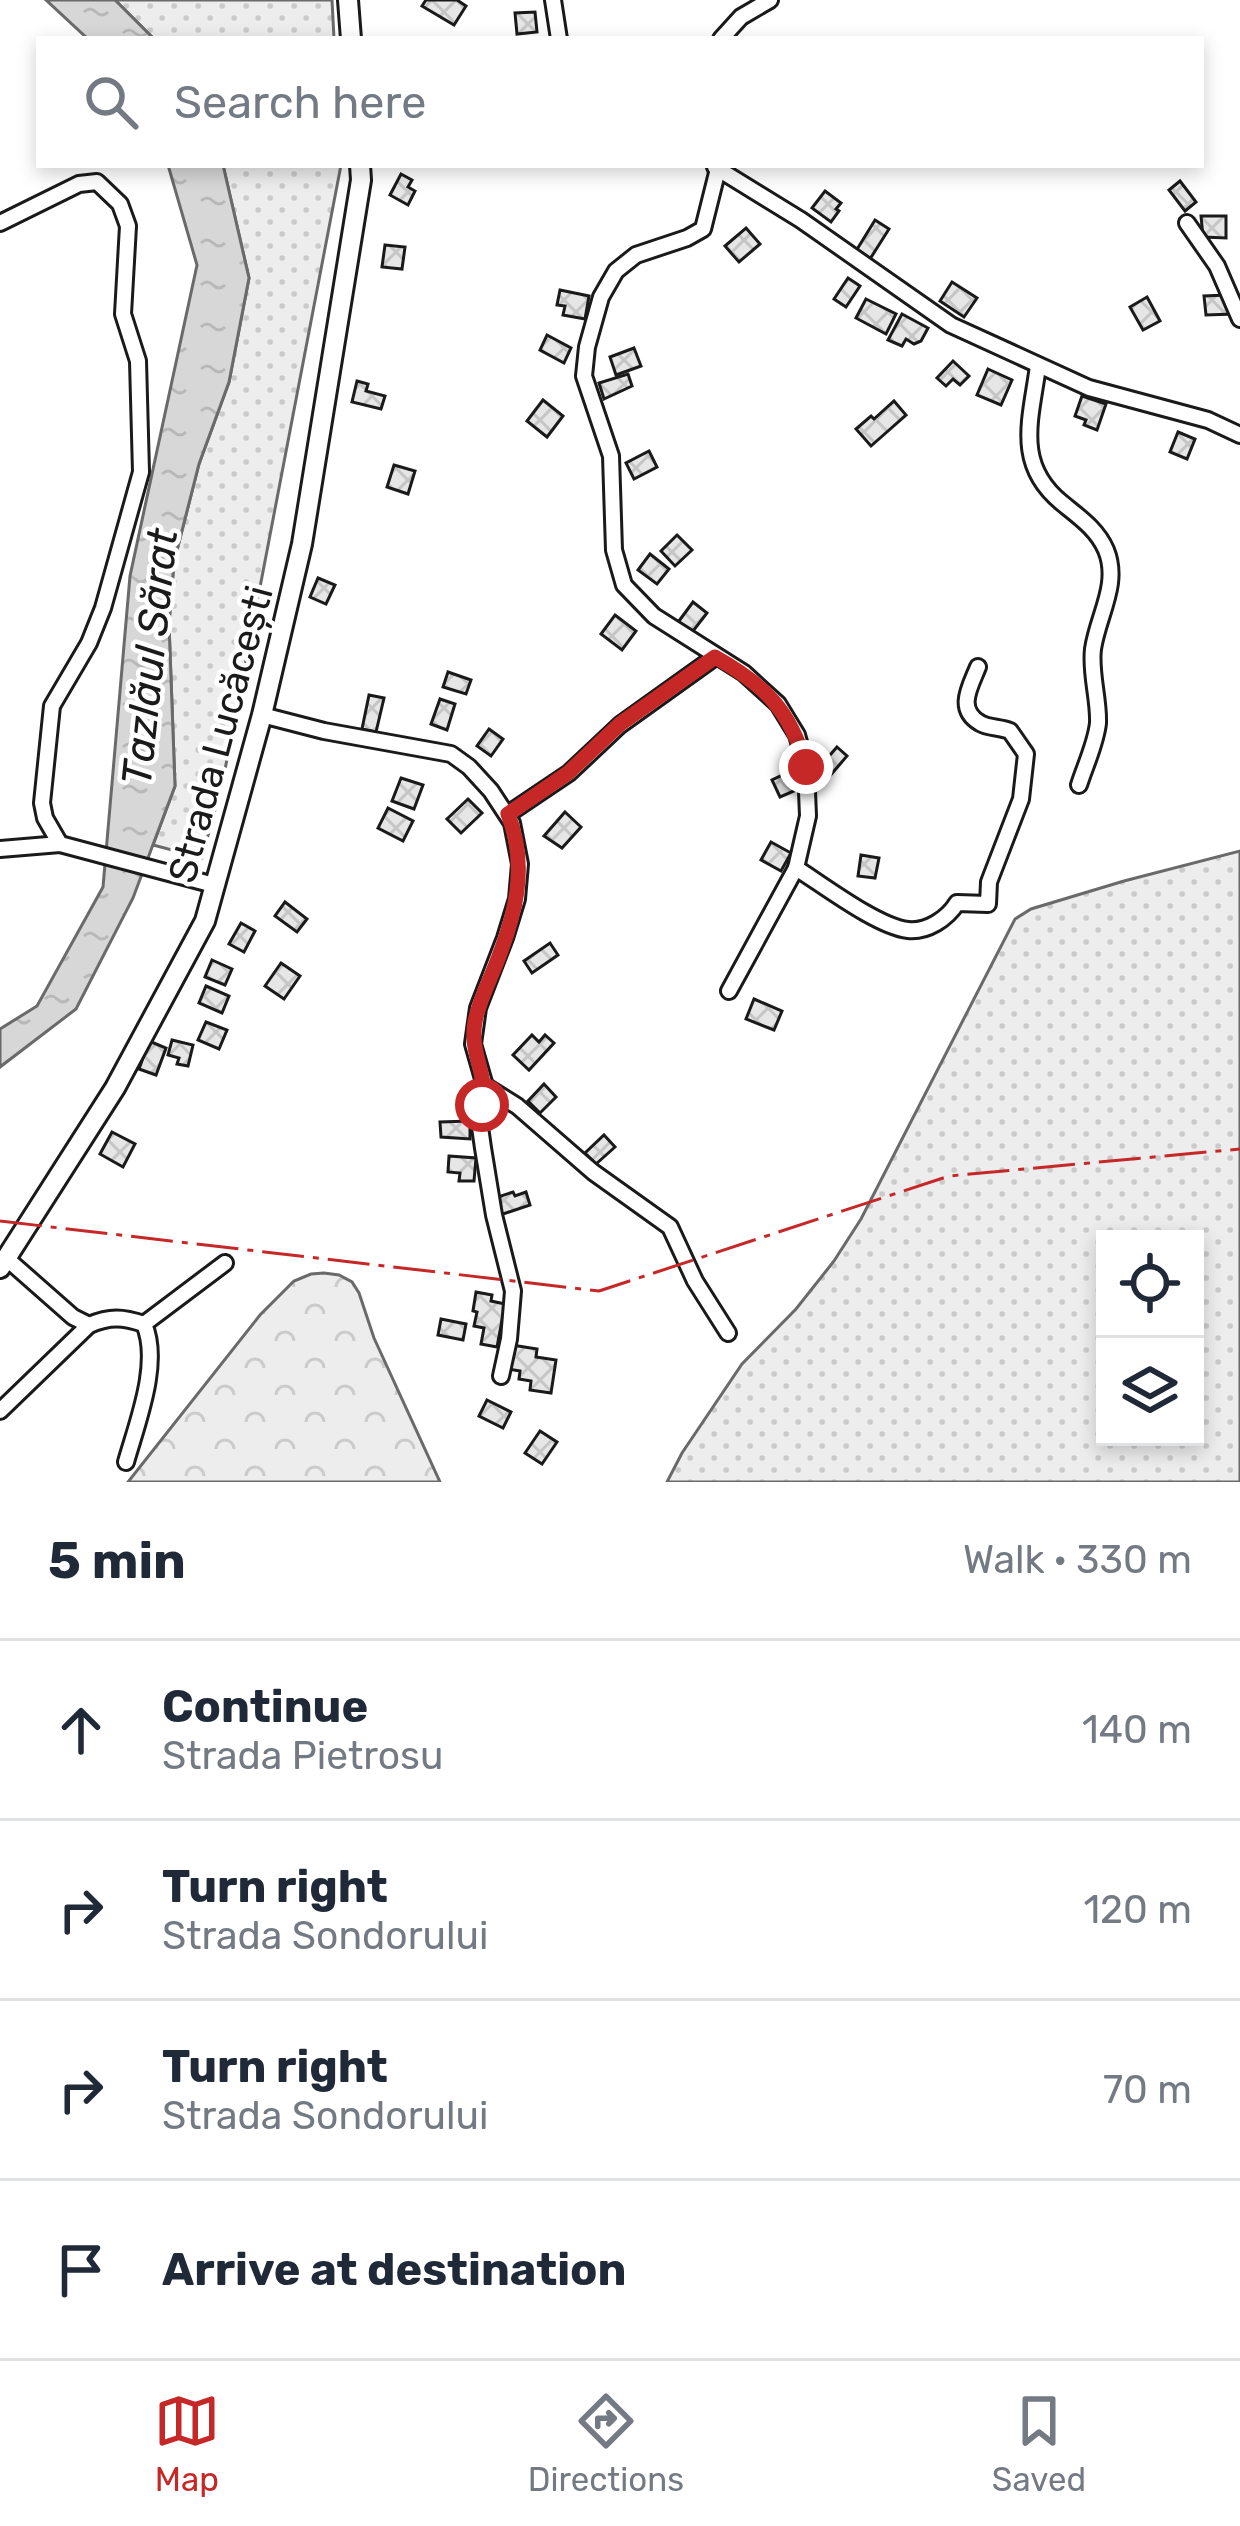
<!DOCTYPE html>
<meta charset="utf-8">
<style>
body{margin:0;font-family:Rubik,sans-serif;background:#f6f6f7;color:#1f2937}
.controls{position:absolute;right:36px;bottom:36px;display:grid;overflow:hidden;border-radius:0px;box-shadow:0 6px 18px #0003}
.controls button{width:108px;height:108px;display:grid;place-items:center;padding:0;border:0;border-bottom:3px solid #e0e1e3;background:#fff;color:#1f2937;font:60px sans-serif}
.stop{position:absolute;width:36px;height:36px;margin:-27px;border:9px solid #c62828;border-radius:50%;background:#fff}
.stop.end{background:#c62828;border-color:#fff;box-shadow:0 3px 12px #0008}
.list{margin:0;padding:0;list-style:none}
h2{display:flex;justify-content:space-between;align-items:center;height:156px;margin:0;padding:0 48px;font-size:51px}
h2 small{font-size:39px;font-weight:400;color:#747a83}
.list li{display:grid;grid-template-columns:78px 1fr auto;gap:36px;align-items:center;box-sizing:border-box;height:180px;padding:0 48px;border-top:3px solid #e0e1e3}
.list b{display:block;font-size:45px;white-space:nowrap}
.list p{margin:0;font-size:39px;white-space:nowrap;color:#747a83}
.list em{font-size:39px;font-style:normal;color:#747a83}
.icon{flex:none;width:66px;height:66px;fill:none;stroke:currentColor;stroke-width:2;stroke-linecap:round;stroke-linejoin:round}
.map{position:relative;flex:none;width:1240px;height:1482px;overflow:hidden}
.search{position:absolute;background:#fff;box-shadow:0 6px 18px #0003;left:36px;right:36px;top:36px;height:132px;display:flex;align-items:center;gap:30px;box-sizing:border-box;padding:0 42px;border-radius:0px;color:#747a83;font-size:45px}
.sheet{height:876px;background:#fff}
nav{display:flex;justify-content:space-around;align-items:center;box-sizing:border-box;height:168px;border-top:3px solid #e0e1e3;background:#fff;font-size:33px;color:#747a83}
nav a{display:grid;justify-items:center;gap:6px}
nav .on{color:#c62828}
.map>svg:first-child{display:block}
</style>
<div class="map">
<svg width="1240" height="1482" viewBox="0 0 1240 1482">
<defs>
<pattern id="green-dots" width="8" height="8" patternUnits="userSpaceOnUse" patternTransform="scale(3)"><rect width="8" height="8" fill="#ededed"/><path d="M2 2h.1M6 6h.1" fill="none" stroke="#cbcbcb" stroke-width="1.8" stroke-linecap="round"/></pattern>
<pattern id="forest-crowns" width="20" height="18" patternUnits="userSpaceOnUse" patternTransform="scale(3)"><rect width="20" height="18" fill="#ededed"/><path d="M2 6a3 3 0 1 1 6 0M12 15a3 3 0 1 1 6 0" fill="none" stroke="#cbcbcb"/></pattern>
<pattern id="water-ripples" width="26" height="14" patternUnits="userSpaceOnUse" patternTransform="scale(3)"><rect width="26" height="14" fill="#d7d7d7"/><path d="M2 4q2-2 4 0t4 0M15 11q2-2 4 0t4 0" fill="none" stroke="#b8b8b8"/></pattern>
<pattern id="building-cross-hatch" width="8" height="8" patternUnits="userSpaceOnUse" patternTransform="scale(3)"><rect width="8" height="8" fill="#e6e6e6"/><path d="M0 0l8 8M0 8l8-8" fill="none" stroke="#c5c5c5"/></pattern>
</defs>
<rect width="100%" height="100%" fill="#fff"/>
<g fill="url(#green-dots)" stroke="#6a6a6a" stroke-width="3" fill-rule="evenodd">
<path d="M115,0H332L334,39H154Z"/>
<path d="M223,165H341L223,780L202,858L153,845L175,786L169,624L174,562L199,464L229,382L249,278Z"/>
<path d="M1240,851V1482H667L682,1453L742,1364L796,1309L834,1261L861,1219L1015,919L1031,909L1124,881ZM1195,1239V1437H1105V1239Z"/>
</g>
<path fill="url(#forest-crowns)" stroke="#6a6a6a" stroke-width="3" d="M324,1273L339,1275L352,1282L359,1293L374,1338L440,1482H128L260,1315L294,1281L311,1274Z"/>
<g fill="url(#water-ripples)" stroke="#6a6a6a" stroke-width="3">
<path d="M46,0H115L154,39H88Z"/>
<path d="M168,165H223L249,278L229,382L199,464L174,562L169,624L175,786L133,898L76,1009L0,1067V1029L37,1006L103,887L130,576L197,265Z"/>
</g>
<g fill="url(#building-cross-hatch)" stroke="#1a1a1a" stroke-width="3">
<path d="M426,0H457L466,6L454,25L422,6Z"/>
<path d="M535,12L537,32L517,34L515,13Z"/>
<path d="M401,174L412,180L408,187L415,191L408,205L390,195Z"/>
<path d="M1180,181L1196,202L1185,211L1169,190Z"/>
<path d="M825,191L841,203L836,209L839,211L831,222L812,208Z"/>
<path d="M1201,216H1226V238L1203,237Z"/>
<path d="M875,220L889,229L870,259L856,251Z"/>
<path d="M746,228L760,244L739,262L725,246Z"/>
<path d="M385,245L405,247L402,269L382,267Z"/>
<path d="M848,278L860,286L846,307L834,299Z"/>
<path d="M952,282L977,298L964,317L940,301Z"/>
<path d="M560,290L589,296L585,319L563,315L565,306L557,305Z"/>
<path d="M1227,295L1234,314L1206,315L1204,296Z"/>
<path d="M1147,297L1160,321L1143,330L1130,307Z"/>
<path d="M866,299L896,314L886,334L856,318Z"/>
<path d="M902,314L928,328L921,341L914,344L906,339L902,346L888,340Z"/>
<path d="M547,335L571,348L564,363L540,350Z"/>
<path d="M634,348L641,366L616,375L610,357Z"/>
<path d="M953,361L969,376L960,385L953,379L946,386L937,378Z"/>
<path d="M988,369L1012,380L1001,405L977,395Z"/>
<path d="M628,374L632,386L604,399L599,383Z"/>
<path d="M357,381L368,384L366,391L385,396L381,409L352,402Z"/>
<path d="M1082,396L1106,404L1097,430L1084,425L1086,420L1075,416Z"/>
<path d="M543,400L563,416L547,437L527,421Z"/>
<path d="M894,401L906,415L871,446L856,429L871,416L874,419Z"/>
<path d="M1178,432L1195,439L1187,459L1170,452Z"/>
<path d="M649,451L657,467L634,479L626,463Z"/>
<path d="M394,465L415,471L408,494L387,487Z"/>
<path d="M677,535L692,550L675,566L661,551Z"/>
<path d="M650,554L669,569L657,584L638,570Z"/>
<path d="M318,578L335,585L326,604L310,597Z"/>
<path d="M693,602L707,613L690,635L676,625Z"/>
<path d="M615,615L636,631L622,650L601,634Z"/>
<path d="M448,672L471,680L466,694L443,687Z"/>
<path d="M369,695L384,698L376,732L362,729Z"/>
<path d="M440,699L455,704L447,730L431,724Z"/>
<path d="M489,729L503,739L491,756L477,746Z"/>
<path d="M837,747L847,756L828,778L818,769Z"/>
<path d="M793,770L801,788L780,797L772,780Z"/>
<path d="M401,778L423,785L414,809L392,801Z"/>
<path d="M468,799L482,813L461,833L447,819Z"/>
<path d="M388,808L413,821L403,841L378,828Z"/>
<path d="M565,812L581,827L562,848L544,836Z"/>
<path d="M771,842L791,853L781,871L761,860Z"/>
<path d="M861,855L879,858L875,878L858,876Z"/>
<path d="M285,902L307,919L297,932L275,916Z"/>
<path d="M241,923L255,931L244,952L229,944Z"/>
<path d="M550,943L558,955L532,973L524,961Z"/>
<path d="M212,960L232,969L225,985L205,977Z"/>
<path d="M281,963L300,976L284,999L265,986Z"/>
<path d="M206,986L229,996L222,1013L199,1003Z"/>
<path d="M754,999L782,1011L774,1030L746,1019Z"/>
<path d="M206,1022L227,1030L219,1049L198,1040Z"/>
<path d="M532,1035L539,1042L545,1035L554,1043L529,1070L513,1055Z"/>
<path d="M172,1040L193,1045L188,1066L177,1064L179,1058L168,1055Z"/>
<path d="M149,1041L166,1048L156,1075L139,1069Z"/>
<path d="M544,1084L556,1097L540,1113L528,1101Z"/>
<path d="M470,1121V1139L441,1137L440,1122Z"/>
<path d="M112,1132L135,1144L123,1167L100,1154Z"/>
<path d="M604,1135L615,1147L596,1164L585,1153Z"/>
<path d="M449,1156L476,1158L474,1181H459L460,1173L448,1172Z"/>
<path d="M513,1192L515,1196L526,1192L530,1205L500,1215L495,1198Z"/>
<path d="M476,1292L492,1295L491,1301L505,1304L497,1347L481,1344L484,1328L474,1326L477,1312L473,1311Z"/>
<path d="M441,1319L466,1324L463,1340L438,1335Z"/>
<path d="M512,1345L537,1349L536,1357L556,1360L551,1393L530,1390L531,1381L519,1379L520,1371L508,1369Z"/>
<path d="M487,1400L511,1412L503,1428L479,1416Z"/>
<path d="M540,1431L557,1442L542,1464L525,1453Z"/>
</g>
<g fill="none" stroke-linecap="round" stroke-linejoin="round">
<g stroke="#1a1a1a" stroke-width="20">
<g id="minor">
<path d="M553,0L559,39"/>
<path d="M721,39L741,17L770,0"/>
<path d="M715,167L801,220L951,325L1089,388L1208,420L1240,435"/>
<path d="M718,169L703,229L687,238L636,255L616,271L601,297L587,347L584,376L611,456L614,550L624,585L654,616L744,673L778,704L797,735L806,767L808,816L796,868L729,991"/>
<path d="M0,223L79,184L97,182L120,204L128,226L123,314L138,361L141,472L103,608L89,643L52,706L42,803L45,818L60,844"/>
<path d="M1187,223L1217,266L1240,319"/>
<path d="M1038,366C1031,419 1014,464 1062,503C1079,517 1097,529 1106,550C1120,584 1098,615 1093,649C1090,673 1099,699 1098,723C1096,743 1085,766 1079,785"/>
<path d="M262,715L324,731L451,754L469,767L491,791L512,823L520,864L517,899L505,938L478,1008L473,1044L485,1086L480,1127L483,1148L494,1215L513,1291L509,1339L501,1376"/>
<path d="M508,814L569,773L620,725L715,657"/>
<path d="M0,849L60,844L214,885"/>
<path d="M796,868C823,885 878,927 908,930C927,932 947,919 957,903L988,904L989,882L1021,799L1026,754L1010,731C1000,727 988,728 980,723C956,709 970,687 978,667"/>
<path d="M485,1086L517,1106L593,1172L670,1227L695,1281L728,1333"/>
<path d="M6,1258L73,1317L89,1325"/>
<path d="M144,1324L225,1263"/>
<path d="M0,1411L89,1325C110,1316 123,1317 144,1324C161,1363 137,1423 126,1462"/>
</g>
</g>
<g stroke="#1a1a1a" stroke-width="24">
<g id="secondary">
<path d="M348,0L351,39"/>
<path d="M0,1268L115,1088L205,921L262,715L302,544L361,180L360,165"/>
</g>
</g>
<use href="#minor" stroke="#fff" stroke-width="14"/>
<use href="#secondary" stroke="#fff" stroke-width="18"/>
<path stroke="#c62828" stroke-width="3" stroke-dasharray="42 9 6 9" stroke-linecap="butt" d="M0,1221L599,1291L949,1176L1240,1149"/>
</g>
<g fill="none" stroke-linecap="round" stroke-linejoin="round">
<path stroke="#c62828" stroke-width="15" d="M482,1105C489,1075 469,1054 475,1022C478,1004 487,986 494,969C515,917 529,868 508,814L568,773L620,724L715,657C765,685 791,711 806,767"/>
</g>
<g text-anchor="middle" stroke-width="9" stroke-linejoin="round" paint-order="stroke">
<g font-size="39" fill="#1a1a1a" stroke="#fff">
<text transform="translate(220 734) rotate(-75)" y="14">Strada Lucăcești</text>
</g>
<g font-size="42" font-style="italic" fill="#1a1a1a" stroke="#fff">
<text transform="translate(149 657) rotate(-84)" y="15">Tazlăul Sărat</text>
</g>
</g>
</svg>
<div class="controls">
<button><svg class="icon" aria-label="locate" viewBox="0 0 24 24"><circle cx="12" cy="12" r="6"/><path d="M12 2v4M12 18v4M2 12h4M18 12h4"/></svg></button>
<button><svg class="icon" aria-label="layers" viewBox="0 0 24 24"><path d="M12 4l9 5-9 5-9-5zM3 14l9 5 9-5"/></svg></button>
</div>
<div class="stop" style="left:482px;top:1105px"></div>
<div class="stop end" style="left:806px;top:767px"></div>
<div class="search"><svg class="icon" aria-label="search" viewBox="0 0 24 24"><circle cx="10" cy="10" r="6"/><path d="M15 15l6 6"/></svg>Search here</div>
</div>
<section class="sheet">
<h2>5 min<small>Walk · 330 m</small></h2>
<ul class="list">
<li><svg class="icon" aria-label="ahead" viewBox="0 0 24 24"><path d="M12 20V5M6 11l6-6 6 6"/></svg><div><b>Continue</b><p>Strada Pietrosu</p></div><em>140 m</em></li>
<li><svg class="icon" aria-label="right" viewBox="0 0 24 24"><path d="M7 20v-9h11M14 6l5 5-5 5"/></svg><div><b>Turn right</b><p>Strada Sondorului</p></div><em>120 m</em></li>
<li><svg class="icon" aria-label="right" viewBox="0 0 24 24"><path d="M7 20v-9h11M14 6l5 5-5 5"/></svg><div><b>Turn right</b><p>Strada Sondorului</p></div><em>70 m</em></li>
<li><svg class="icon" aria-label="arrive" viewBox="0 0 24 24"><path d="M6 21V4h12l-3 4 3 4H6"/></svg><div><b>Arrive at destination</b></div></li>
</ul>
</section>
<nav>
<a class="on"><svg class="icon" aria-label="map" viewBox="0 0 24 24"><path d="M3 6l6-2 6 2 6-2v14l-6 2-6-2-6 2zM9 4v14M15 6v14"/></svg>Map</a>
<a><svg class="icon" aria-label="directions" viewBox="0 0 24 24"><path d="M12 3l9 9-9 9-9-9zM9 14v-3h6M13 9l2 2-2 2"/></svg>Directions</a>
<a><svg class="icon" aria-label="saved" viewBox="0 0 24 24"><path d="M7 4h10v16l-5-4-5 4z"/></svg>Saved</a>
</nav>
